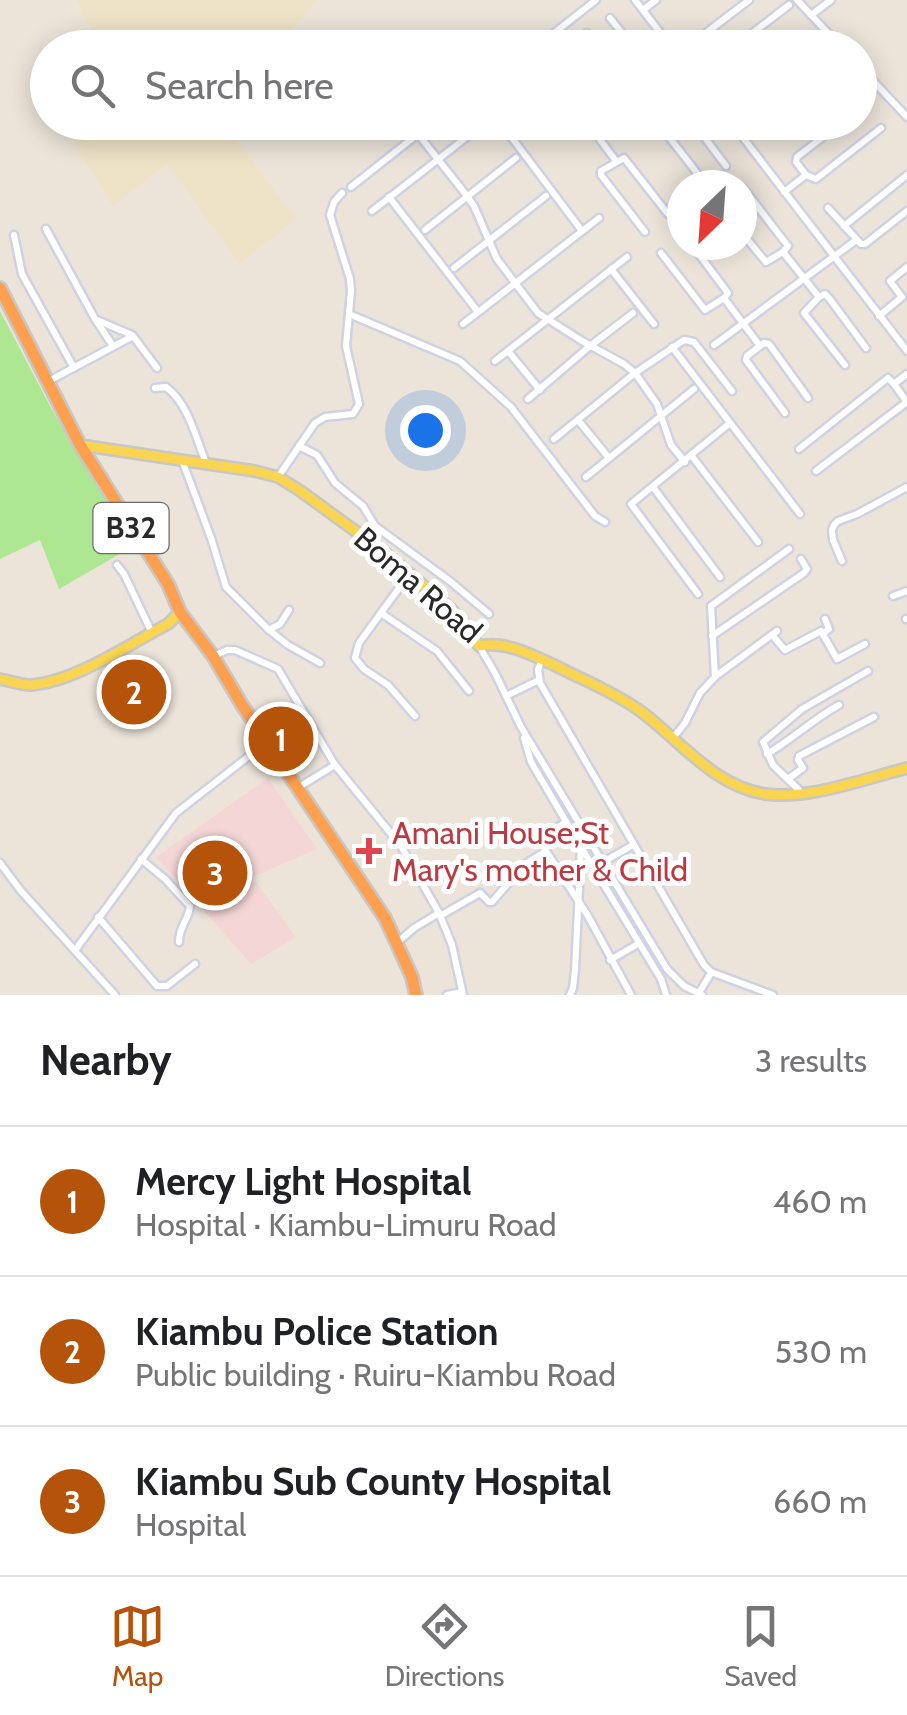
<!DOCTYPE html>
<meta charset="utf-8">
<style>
body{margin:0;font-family:Cabin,sans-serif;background:#f6f6f6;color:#202124}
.compass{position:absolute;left:667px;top:170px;width:90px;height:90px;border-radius:50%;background:#fff;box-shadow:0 5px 25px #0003;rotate:205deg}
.you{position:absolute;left:425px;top:430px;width:35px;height:35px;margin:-25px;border:8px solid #fff;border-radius:50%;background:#1a73e8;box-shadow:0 0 0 15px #1a73e833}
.badge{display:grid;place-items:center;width:65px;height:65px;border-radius:50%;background:#b45309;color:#fff;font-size:32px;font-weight:700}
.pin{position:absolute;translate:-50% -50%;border:5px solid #fff;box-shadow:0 2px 10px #0006}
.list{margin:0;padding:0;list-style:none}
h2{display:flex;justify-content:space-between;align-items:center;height:130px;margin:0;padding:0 40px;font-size:42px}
h2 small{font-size:32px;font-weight:400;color:#757577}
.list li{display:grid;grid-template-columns:65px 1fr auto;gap:30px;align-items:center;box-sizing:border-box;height:150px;padding:0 40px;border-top:2px solid #e0e0e0}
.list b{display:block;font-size:38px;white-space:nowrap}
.list p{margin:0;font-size:32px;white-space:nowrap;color:#757577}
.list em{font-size:32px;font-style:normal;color:#757577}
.icon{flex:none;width:55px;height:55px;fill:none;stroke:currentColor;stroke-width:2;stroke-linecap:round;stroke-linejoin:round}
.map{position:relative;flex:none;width:907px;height:995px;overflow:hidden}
.search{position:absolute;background:#fff;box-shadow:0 5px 25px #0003;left:30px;right:30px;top:30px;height:110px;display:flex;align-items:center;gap:25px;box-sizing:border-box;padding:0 35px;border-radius:55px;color:#757577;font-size:38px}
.sheet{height:580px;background:#fff}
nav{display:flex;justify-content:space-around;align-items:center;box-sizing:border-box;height:140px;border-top:2px solid #e0e0e0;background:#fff;font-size:28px;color:#757577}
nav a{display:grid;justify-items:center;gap:5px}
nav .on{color:#b45309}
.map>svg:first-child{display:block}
</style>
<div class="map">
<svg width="907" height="995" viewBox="0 0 907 995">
<rect width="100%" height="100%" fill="#ece4d9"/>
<g fill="#efe3c7">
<path d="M76,0H318L292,30L303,47L102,48Z"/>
<path d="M74,123H223L297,219L239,264L167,164L113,206L66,131Z"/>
</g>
<path fill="#f4d6d6" d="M268,778L317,849L252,877L296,937L251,964L156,857Z"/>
<path fill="#ade792" d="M0,311L51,408L135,545L59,589L40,540L0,559Z"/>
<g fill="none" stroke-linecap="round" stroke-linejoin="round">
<g stroke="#ced2e3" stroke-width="11">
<g id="minor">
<path d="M635,0L672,48"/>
<path d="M797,0L842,48"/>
<path d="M643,10L656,0"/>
<path d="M811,15L831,0"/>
<path d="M610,18L634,48"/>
<path d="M587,33L598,48"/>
<path d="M535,48L596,0"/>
<path d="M708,48L702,36L749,0"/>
<path d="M733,48L789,5"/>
<path d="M812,48V47"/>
<path d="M860,67L907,117"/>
<path d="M860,109L862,108"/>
<path d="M500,122L582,231"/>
<path d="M560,122L562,125L567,122"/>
<path d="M587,122L616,161"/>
<path d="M664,122L662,128L704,182"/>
<path d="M693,122L726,166"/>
<path d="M731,122L907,351"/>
<path d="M738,131L749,122"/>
<path d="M418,134L467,196L474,206L497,259L538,313L582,341L624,364L635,373L657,404L671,445L685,462"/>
<path d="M597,135L613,122"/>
<path d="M806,175L816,179L881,128"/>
<path d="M351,187L433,122"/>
<path d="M744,189L788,246L783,252"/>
<path d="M784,192L806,175L796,162L797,157L842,122"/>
<path d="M389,197L478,312"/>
<path d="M828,208L861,244H865L907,211"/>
<path d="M372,211L486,122"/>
<path d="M844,226L907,175"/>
<path d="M46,229L95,319L113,346"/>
<path d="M425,230L516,158"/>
<path d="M645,232L601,175V171L624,158L668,214"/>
<path d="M742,233L766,262L783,252L819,297L825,294L829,298L866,348"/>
<path d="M14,235L22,274L74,368"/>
<path d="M692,245L728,293L724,298"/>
<path d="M661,253L705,310L724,298L760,346L747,356L746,360L785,413"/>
<path d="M454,268L546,196"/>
<path d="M611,269L654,324"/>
<path d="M819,297L804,313L845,365"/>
<path d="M349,314L460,361L511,407L595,516L605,522"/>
<path d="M879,316L902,297L890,281L907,267"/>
<path d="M97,320L132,335"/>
<path d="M463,324L599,218"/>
<path d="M714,345L855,241"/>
<path d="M760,346L764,343L769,344L808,398"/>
<path d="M672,347L800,514"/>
<path d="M508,351L540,390"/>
<path d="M495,361L627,257"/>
<path d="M47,382L133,336L157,368"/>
<path d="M155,388L166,387C188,403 196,438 206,463"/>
<path d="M528,399L590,346L633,313"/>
<path d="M578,420L609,458"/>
<path d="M554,439L635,373L684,340L694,342L732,391"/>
<path d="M299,446L317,455L335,483L363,506L375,526L451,582L489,614"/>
<path d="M799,449L888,378L894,384"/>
<path d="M691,455L758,542"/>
<path d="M182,460L211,538L226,587L269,630L288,645L320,663"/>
<path d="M816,471L907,402L894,384L907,374"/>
<path d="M278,477L315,423L325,417L353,414L359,404L346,346L351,291L350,279L330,215L334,202L342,193"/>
<path d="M586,477L694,389"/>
<path d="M653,487L720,577"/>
<path d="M842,561L833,540L832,530L834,525L838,521L857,514L907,487"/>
<path d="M117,565L124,574L152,633"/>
<path d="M410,573L359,643L355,658L364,669L388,685L415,716"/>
<path d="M698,594L631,504L730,423"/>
<path d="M893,596L907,591"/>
<path d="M381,613L437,651L469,691"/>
<path d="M906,619H907"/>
<path d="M269,630L280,624L289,610"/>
<path d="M824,633L829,629L825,619"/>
<path d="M712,636L804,573L807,569L801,559"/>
<path d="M773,636L785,650L821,631L837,659L865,644"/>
<path d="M479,646L495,673L521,727L667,969L684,986L702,995"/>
<path d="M214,656L227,650H235L278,669L335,765L401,846L439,913L452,945L463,995"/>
<path d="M542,659L538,670L540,683L704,965L711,972L773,995"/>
<path d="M716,676L777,631"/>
<path d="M506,696L539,680"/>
<path d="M524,738L531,762L581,847L575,970L573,988L570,995"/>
<path d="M673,738L685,723L700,693L715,677L711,606L789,549"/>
<path d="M767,754C793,739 813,719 839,705"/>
<path d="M788,779L803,768L798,760L799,756L874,717"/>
<path d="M299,787L335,765"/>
<path d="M802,793L773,765L763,742L802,709L868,671"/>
<path d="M584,831L581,847L661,979L666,995"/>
<path d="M546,851L540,841L541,838L566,822"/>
<path d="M141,859L165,879L190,906C189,919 179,926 179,942"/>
<path d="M603,862L633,845"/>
<path d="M0,863L21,891L115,995"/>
<path d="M440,916L480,893L489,902H492L524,865L546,851L588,916L631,995"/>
<path d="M98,917L157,986H167L195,964"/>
<path d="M398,942L414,928L439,913"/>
<path d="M76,949L176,813L267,742"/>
<path d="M610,960L638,944"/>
<path d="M699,993L711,973"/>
<path d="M447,995L462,992"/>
</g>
</g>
<g stroke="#c7c7c7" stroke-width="14">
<g id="major">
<path d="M80,445L255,471L278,477L299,490L383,551L451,609L464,623L479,646C505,641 528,653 552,664C581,679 612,691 639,710C679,739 713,786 765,794C809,800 864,779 907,768"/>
<path d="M0,679C10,681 21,685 31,685C75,682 129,644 168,624L180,612"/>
</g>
</g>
<g stroke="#c7c7c7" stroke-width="16">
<path id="highway" d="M0,288L80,445L168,584L180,612L213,656L242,705L385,918L412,977L416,995"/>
</g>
<use href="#minor" stroke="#fff" stroke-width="6"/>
<use href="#major" stroke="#f9d551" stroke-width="9"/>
<use href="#highway" stroke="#ffa051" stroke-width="11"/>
</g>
<path fill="#e0444e" stroke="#fff" stroke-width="4" d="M364 836h10v10h10v10h-10v10h-10v-10h-10v-10h10z"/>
<g text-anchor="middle" stroke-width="10" stroke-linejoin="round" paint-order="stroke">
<rect fill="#fff" stroke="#696969" stroke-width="2.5" x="93.5" y="503" width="75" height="50" rx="8"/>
<g font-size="30" font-weight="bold" fill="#292929">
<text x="131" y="538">B32</text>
</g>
<g font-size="32" fill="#292929" stroke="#fff">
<text transform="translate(418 585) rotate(41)" y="11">Boma Road</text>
</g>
<g font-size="32" fill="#be3a42" stroke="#fff" text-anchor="start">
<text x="392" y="844">Amani House;St<tspan x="392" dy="37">Mary's mother &amp; Child</tspan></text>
</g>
</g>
</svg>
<svg class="compass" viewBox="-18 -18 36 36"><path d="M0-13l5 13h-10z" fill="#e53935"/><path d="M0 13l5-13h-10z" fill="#757577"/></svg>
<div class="you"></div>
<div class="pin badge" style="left:281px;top:739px">1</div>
<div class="pin badge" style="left:134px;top:692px">2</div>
<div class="pin badge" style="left:215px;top:873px">3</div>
<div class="search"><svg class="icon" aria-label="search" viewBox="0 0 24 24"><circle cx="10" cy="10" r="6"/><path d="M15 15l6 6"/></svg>Search here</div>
</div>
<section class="sheet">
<h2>Nearby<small>3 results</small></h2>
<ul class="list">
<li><span class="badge">1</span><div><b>Mercy Light Hospital</b><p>Hospital · Kiambu-Limuru Road</p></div><em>460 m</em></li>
<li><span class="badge">2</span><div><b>Kiambu Police Station</b><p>Public building · Ruiru-Kiambu Road</p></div><em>530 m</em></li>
<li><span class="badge">3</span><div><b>Kiambu Sub County Hospital</b><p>Hospital</p></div><em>660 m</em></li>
</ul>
</section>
<nav>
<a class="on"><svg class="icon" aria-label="map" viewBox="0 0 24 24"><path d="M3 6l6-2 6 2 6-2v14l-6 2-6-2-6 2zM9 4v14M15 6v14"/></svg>Map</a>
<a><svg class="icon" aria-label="directions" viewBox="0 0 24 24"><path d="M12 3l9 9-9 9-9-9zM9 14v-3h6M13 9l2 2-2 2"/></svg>Directions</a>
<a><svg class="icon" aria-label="saved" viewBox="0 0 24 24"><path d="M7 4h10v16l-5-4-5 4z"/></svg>Saved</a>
</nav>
